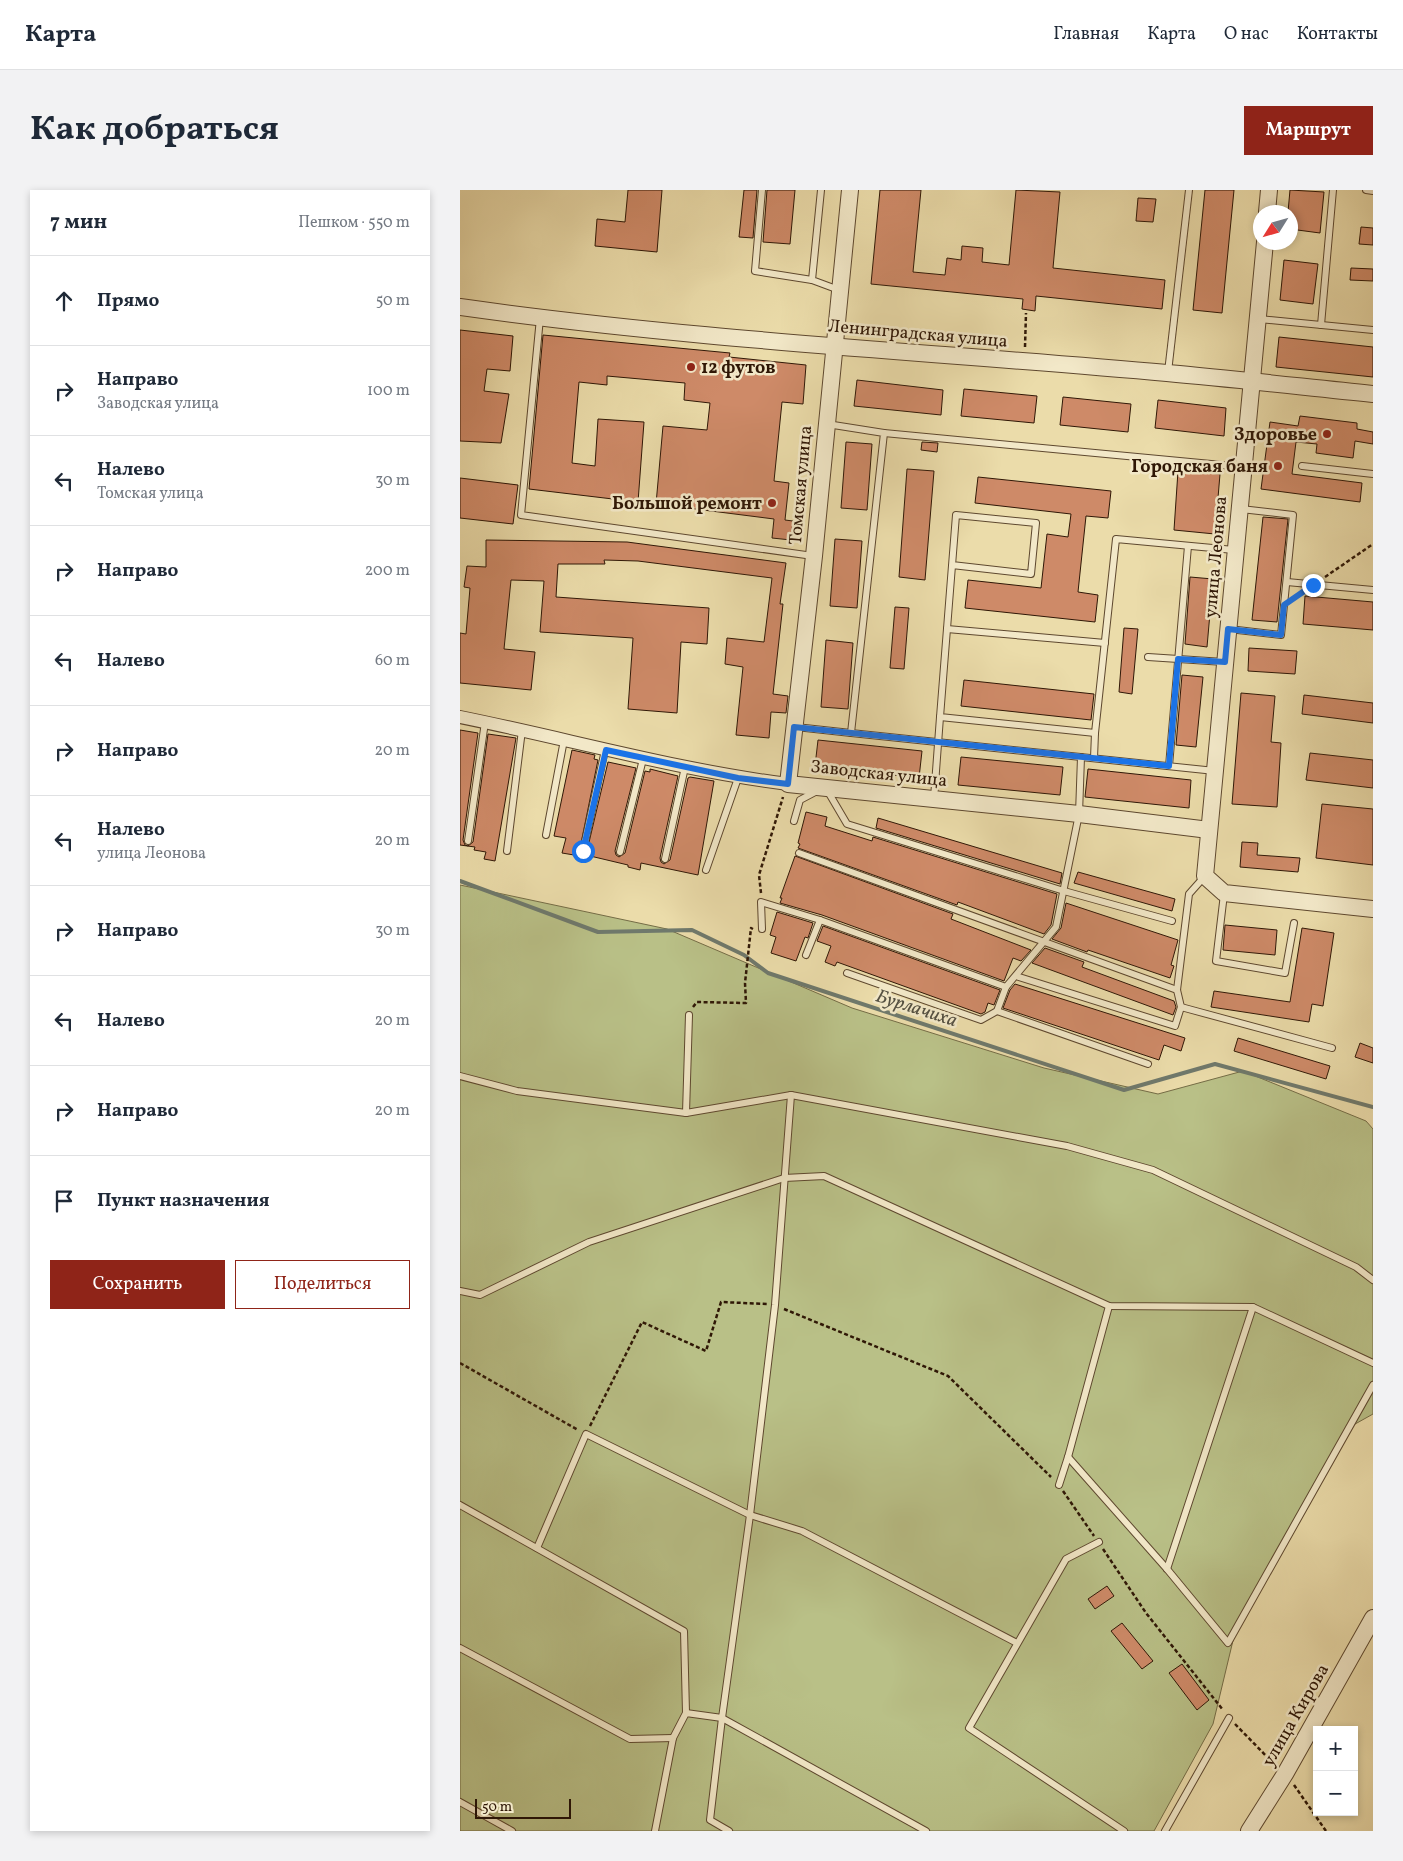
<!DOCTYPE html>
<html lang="ru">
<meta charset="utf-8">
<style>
body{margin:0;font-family:Vollkorn,serif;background:#f2f2f3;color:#1f2937}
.controls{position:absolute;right:15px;bottom:15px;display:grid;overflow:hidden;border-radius:0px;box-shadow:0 2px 8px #0003}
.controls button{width:45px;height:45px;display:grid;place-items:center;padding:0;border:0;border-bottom:1px solid #e0e1e3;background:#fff;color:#1f2937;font:25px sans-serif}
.compass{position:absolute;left:793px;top:15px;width:45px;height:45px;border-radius:50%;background:#fff;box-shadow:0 2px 8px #0003;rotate:233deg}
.scale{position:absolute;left:15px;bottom:12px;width:96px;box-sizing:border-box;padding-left:5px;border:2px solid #2f1706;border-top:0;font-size:14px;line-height:18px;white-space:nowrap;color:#2f1706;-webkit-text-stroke:4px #f2e8c8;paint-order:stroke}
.stop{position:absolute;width:15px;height:15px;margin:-11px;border:4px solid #1a73e8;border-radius:50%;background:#fff}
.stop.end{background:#1a73e8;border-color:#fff;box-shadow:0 1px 5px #0008}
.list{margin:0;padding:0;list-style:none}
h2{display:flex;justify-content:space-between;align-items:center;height:65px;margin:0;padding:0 20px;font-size:21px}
h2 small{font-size:16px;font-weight:400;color:#747a83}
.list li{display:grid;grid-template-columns:32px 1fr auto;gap:15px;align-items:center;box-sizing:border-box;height:90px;padding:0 20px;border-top:1px solid #e0e1e3}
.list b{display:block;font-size:19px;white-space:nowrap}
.list p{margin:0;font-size:16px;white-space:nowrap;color:#747a83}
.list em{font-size:16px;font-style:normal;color:#747a83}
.actions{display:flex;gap:10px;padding:15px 20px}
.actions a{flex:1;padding:11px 0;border:1px solid #8f2418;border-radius:0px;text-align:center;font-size:18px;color:#8f2418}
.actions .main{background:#8f2418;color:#fff}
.icon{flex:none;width:28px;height:28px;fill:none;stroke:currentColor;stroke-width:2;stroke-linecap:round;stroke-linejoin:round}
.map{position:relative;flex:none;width:913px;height:1641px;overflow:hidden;border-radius:0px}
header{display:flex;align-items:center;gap:30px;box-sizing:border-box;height:70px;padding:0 25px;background:#fff;border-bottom:1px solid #e0e1e3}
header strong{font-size:24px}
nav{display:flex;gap:28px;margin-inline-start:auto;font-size:18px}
.intro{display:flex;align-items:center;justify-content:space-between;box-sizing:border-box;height:120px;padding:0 30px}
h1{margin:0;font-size:35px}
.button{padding:12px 22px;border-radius:0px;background:#8f2418;color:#fff;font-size:18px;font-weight:700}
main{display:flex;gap:30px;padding:0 30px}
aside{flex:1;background:#fff;border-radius:0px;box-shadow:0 2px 8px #0003}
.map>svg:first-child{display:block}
</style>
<header>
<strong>Карта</strong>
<nav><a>Главная</a><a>Карта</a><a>О нас</a><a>Контакты</a></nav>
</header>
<div class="intro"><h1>Как добраться</h1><a class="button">Маршрут</a></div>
<main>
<aside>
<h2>7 мин<small>Пешком · 550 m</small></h2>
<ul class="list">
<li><svg class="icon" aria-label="ahead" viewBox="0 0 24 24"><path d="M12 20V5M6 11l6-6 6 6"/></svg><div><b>Прямо</b></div><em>50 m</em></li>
<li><svg class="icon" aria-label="right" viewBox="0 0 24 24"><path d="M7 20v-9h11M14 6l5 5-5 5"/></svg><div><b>Направо</b><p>Заводская улица</p></div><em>100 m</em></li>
<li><svg class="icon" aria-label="left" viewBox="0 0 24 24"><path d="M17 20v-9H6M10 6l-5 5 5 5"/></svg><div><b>Налево</b><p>Томская улица</p></div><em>30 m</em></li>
<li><svg class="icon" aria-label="right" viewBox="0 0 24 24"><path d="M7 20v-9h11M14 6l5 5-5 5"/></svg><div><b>Направо</b></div><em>200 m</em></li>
<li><svg class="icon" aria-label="left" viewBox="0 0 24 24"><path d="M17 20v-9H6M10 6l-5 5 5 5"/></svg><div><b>Налево</b></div><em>60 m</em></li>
<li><svg class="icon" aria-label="right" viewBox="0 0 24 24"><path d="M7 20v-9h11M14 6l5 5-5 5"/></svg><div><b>Направо</b></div><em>20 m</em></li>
<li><svg class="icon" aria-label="left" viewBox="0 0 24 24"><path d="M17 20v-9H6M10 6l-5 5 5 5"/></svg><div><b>Налево</b><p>улица Леонова</p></div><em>20 m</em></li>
<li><svg class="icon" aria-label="right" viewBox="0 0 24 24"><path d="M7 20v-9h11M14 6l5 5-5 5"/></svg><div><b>Направо</b></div><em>30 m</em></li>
<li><svg class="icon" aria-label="left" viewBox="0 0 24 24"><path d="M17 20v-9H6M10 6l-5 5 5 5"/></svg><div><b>Налево</b></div><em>20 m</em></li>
<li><svg class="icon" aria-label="right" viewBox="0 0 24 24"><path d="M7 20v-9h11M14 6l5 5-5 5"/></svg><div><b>Направо</b></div><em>20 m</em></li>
<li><svg class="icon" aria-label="arrive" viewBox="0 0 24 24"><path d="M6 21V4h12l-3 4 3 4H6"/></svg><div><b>Пункт назначения</b></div></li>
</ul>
<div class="actions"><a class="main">Сохранить</a><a>Поделиться</a></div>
</aside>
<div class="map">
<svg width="913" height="1641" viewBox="0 0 913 1641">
<rect width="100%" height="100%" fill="#ebdcaa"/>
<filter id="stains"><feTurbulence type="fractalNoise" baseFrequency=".004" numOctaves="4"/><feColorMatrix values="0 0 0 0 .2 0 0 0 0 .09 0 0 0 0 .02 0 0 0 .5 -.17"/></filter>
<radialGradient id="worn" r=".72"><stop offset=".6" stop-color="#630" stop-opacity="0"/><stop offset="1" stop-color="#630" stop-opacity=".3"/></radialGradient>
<path fill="#b9c087" stroke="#746c46" d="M0,695L207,739L392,818L584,878L698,904L783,881L906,931L913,939V1224L888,1238L776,1438L753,1534L694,1641H0Z"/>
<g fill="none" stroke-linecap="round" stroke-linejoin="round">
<path stroke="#6f796c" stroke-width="4" d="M0,691L138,742L232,740L284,765L308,783L664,900L755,874L913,917"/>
</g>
<g fill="#ce8a68" stroke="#2f1706">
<path d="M168,0H202L197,62L135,56L137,29L165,32Z"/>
<path d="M284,0H297L293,48L279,47Z"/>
<path d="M307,0H335L330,54L303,52Z"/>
<path d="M420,0H461L453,82L485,85L487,68L501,70L502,56L523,58L522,72L549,75L556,0L600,2L593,78L705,90L702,119L576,106L575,121L562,119L563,109L411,94Z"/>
<path d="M745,0H774L762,123L733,120Z"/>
<path d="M830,0L864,2L860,43L830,39V22H828Z"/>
<path d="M678,8L696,9L693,32L676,31Z"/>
<path d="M901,37L913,38V55L899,54Z"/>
<path d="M824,70L858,74L853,114L820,110Z"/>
<path d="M891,78L913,79V91L890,90Z"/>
<path d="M0,140L53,146L50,181L27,179L24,201L49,204L41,253L0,251Z"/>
<path d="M83,145L270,163L269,167L346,175L343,214L322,212L314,291L329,293L325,330L333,331L331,350L312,348L314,329L196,314L203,236L247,240L250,213L224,210L225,193L147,186V195L119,192L112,273L135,276L138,229L184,232L178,312L69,299Z"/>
<path d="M819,147L913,157V187L816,177Z"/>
<path d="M397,190L483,200L481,225L394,216Z"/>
<path d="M504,199L577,206L574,233L501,226Z"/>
<path d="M603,207L671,214L668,242L600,235Z"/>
<path d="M698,210L766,218L764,246L695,238Z"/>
<path d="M840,226L897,233V239L913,242V254L895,251L893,268L856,263L857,254L836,252L832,284L902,293L900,312L801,299L810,232L838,236Z"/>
<path d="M386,252L412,254L407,320L381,318Z"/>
<path d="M462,252L478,253L477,262L461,260Z"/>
<path d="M447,279L474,281L465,390L439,387Z"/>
<path d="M718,281L760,284L755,344L714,340Z"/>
<path d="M518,287L651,301L648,328L626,326L618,402L638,405L635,432L505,418L508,390L581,398L587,344L608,347L611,324L515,313Z"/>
<path d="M0,288L58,295L53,334L0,328Z"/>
<path d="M803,327L828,329L817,432L792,430Z"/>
<path d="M375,349L402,351L397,418L370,416Z"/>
<path d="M26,350L167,352L326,373L320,414H323L313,504L328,506L326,523L311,522L309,548L276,545L283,477L265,474L267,448L304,452L312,388L178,371L144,370L145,374H98L96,407L249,418L247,454L221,452L217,523L168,519L173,448L80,442L84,391L51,390L44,459L75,462L71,500L0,493V443L6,444L10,398L4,397L7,376L26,377Z"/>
<path d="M730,387L753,389L747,457L725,454Z"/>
<path d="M845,406L913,412V440L843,434Z"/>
<path d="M435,417L449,418L444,479L430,478Z"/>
<path d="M664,438L678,439L672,504L659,502Z"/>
<path d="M366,450L393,453L388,519L361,517Z"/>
<path d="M789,458L837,461L835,484L788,481Z"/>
<path d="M722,485L743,487L736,557L716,555Z"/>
<path d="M504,490L634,504L631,530L501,516Z"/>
<path d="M781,503L815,506L811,552L821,553L817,617L772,614Z"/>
<path d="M844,505L913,513V533L842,524Z"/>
<path d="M0,540L18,543L3,650L5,655L8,656L13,652L28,544L56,548L35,671L24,669L26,662L14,660L15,657L0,655Z"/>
<path d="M358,550L462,561L459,588L355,576Z"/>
<path d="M112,560L135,565L134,569L138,570L119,663L115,662L114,665L102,663L106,648L94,646Z"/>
<path d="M850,563L913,570V598L846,590Z"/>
<path d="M501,567L603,577L600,605L498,595Z"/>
<path d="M148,572L176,578L155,661L156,665L159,667L165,663L185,581L190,582V579L218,586L200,668L201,672L204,674L210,670L228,588L230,587L254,591L238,685L181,673L180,680L168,677V675L126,665Z"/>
<path d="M628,579L731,590L729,618L625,607Z"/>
<path d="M862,614L913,619V675L856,668Z"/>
<path d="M346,622L367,627L365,636L412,651L413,647L597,704L591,735L584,744L498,712L497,715L338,658L340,654L338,653Z"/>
<path d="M418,628L602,683L600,694L416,638Z"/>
<path d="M782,652L798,653L797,665L840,668L838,682L780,677Z"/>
<path d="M335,666L493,724L491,729L571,760L561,771L553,768L544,791L362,725L320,713L322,708H320Z"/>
<path d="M618,682L715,709L712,721L614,693Z"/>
<path d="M606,713L718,750L711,775L714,776L710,788L628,760L627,762L592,749L601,738Z"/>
<path d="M317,722L353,733L348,748L345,747L336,771L311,763L316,747L310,745Z"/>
<path d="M765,735L817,740L815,765L763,760Z"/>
<path d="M363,736L540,800L534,815L528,813L525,822L521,824L377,772L375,776L365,772L371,756L357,751Z"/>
<path d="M842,738L874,743L863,816L852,814L849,832L751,817L754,801L830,812Z"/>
<path d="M585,758L624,772L622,777L714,811L716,817L713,825L572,773Z"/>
<path d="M555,794L725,848L721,861L704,855L699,870L543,818L550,800Z"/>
<path d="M778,848L870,876L866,889L774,861Z"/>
<path d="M900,853L913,858V873L895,867Z"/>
<path d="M647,1396L654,1406L635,1419L628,1409Z"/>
<path d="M662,1433L693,1471L682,1479L651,1441Z"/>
<path d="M722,1474L749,1510L737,1520L709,1483Z"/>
</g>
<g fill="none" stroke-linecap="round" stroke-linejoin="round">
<g stroke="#5e482f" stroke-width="8">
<g id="service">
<path d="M302,0L295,81L352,90"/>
<path d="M361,0L352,90L379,100"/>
<path d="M906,0L913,1"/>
<path d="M80,128L61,325L353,366"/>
<path d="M799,129L913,140"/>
<path d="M861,135L873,0"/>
<path d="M708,182L729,0"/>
<path d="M424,243L783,277"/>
<path d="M842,276L913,284"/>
<path d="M492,375L571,384L576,333L496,325L480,527L635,543L656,349L774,360"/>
<path d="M827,392L913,400"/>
<path d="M487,439L645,453"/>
<path d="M769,439L821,445L833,325L781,319"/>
<path d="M688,467L764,472"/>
<path d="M336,537L391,543L424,243L367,234"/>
<path d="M391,543L755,581"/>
<path d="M634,568L635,543"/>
<path d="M709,576L728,356"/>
<path d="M367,600L387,634L604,701L712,731"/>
<path d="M474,608L480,527"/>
<path d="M334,631L340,610L357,601"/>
<path d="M86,645L104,550"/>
<path d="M8,651L25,532"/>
<path d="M47,661L62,540"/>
<path d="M123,661L145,560"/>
<path d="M160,662L183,569"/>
<path d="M339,663L717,800"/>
<path d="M205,669L225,577"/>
<path d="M246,680L278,588"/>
<path d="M764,704L756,771L825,783L834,733"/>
<path d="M302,739L301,712L360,730L546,797"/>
<path d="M346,765L360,730"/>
<path d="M387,783L521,830L537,821L546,797L596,737L619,624L621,567"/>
<path d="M556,786L715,836L721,817L717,800L729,704L745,686"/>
<path d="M721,817L872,858"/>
<path d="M537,821L688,874"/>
<path d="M0,886L57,901L226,923L331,905L607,956L693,980L896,1077L913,1090"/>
<path d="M226,923L229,825"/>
<path d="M0,1101L20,1105L129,1052L324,988L364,986L649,1116L793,1117L913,1173"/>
<path d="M608,1267L707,1379L768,1453L913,1195"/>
<path d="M599,1295L608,1267L649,1116"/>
<path d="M0,1315L224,1441L226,1523"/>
<path d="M639,1352L606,1369L509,1538L664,1641"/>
<path d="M77,1358L126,1244L290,1325L342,1341L557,1453"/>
<path d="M707,1379L793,1117"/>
<path d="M0,1458L170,1549L213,1548"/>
<path d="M0,1612L52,1641"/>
<path d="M195,1641L213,1548L226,1523L262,1528L290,1325L315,1115L331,905"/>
<path d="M269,1641L250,1630L262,1528L466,1641"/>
<path d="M705,1641L769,1528"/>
</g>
</g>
<g stroke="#5e482f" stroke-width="14">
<path id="minor" d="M0,527C109,549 217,580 328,594"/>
</g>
<g stroke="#5e482f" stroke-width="18">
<g id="tertiary">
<path d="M390,0L354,366L328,594L619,624L749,640"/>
<path d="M807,22L809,0"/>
<path d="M805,52L745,686L764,703L913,719"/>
<path d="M0,117C234,150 471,162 707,183C775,189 844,197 913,204"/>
<path d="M789,1641L825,1584L913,1428"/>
</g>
</g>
<g stroke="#2f1706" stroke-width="2.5" stroke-dasharray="4 2.5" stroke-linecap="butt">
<path d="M565,157L566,123"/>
<path d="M865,387L913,354"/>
<path d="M301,703L299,685L323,607"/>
<path d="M233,817L237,812L286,813L285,793L291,738L293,739"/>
<path d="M324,1119L488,1186L591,1287"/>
<path d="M0,1173L118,1240"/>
<path d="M130,1236L182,1132L246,1161L261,1112L307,1114"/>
<path d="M603,1301L634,1346"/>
<path d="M643,1359L686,1423L763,1520"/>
<path d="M775,1534L815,1575"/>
<path d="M834,1595L866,1641"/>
</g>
<use href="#service" stroke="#f2e8c8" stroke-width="6"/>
<use href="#minor" stroke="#f2e8c8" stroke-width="12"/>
<use href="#tertiary" stroke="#f2e8c8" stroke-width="16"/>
</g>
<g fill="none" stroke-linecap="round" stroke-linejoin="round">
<path stroke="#1a73e8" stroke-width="6" d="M123,661L146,560L278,588L328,594L334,537L709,576L718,469L765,472L768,439L821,445L824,415L853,395"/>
</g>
<g fill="#8f2418" stroke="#f2e8c8" stroke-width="2">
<circle cx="231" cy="177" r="5"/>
<circle cx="867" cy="244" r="5"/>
<circle cx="818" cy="276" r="5"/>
<circle cx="312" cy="313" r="5"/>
</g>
<g text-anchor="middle" stroke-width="5" stroke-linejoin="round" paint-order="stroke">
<g font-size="18" fill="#2f1706" stroke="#f2e8c8">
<text transform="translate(458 143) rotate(5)" y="6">Ленинградская улица</text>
<text transform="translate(340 295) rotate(-85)" y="6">Томская улица</text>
<text transform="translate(755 367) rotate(-85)" y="6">улица Леонова</text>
<text transform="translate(419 583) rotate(6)" y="6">Заводская улица</text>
<text transform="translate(835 1525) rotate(-60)" y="6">улица Кирова</text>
</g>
<g font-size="18" font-weight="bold" fill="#2f1706" stroke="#f2e8c8" text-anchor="end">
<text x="241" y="183" text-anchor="start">12 футов</text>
<text x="857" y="250">Здоровье</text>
<text x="808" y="282">Городская баня</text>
<text x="302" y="319">Большой ремонт</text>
</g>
<g font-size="19" font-style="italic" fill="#545042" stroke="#f2e8c8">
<text transform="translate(457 817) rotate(18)" y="7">Бурлачиха</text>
</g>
</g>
<rect width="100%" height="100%" filter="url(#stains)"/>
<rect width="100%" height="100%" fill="url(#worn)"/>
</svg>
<div class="controls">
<button>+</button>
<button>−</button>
</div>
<svg class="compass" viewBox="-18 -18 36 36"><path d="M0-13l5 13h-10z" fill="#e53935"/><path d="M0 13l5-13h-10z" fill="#747a83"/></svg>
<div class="scale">50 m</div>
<div class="stop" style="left:123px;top:661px"></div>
<div class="stop end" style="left:853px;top:395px"></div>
</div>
</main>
